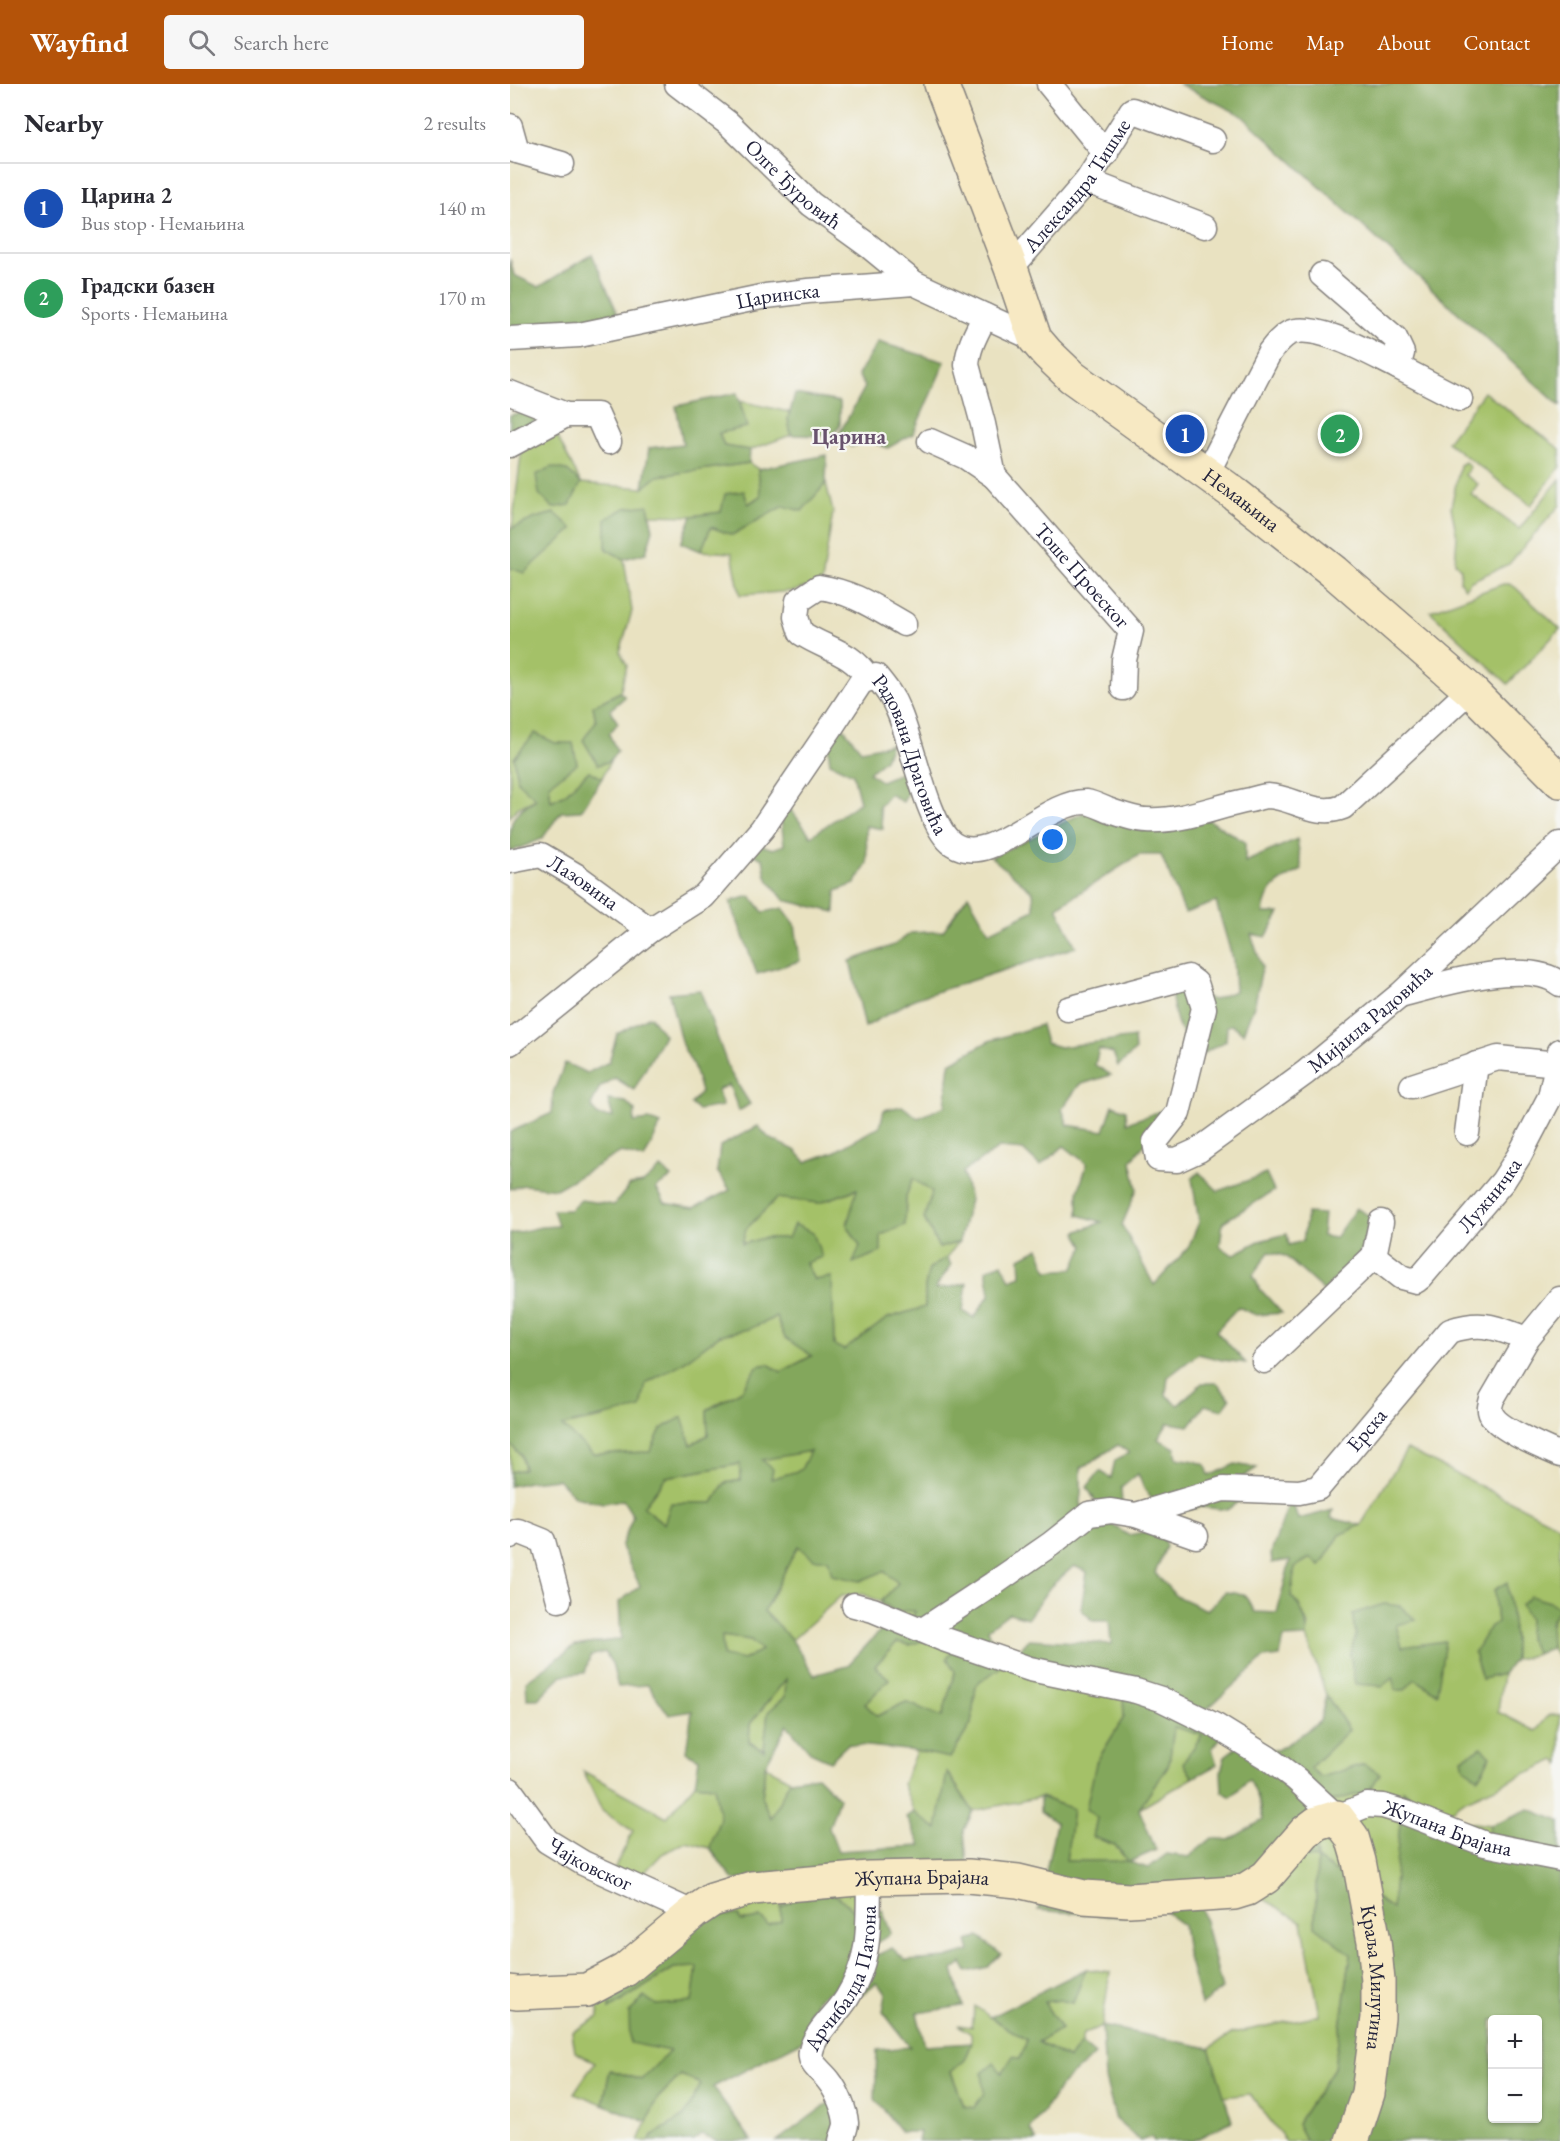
<!DOCTYPE html>
<meta charset="utf-8">
<style>
body{margin:0;font-family:"EB Garamond",serif;background:#f7f7f7;color:#2b2b33}
.controls{position:absolute;right:18px;bottom:18px;display:grid;overflow:hidden;border-radius:6px;box-shadow:0 2px 4px #0004}
.controls button{width:54px;height:54px;display:grid;place-items:center;padding:0;border:0;border-bottom:2px solid #e1e1e2;background:#fff;color:#2b2b33;font:30px sans-serif}
.you{position:absolute;left:543px;top:756px;width:21px;height:21px;margin:-15px;border:4px solid #fff;border-radius:50%;background:#1a73e8;box-shadow:0 0 0 9px #1a73e833}
.badge{display:grid;place-items:center;width:39px;height:39px;border-radius:50%;background:#b45309;color:#fff;font-size:20px;font-weight:700}
.pin{position:absolute;translate:-50% -50%;border:3px solid #fff;box-shadow:0 2px 6px #0006}
.list{margin:0;padding:0;list-style:none}
h2{display:flex;justify-content:space-between;align-items:center;height:78px;margin:0;padding:0 24px;font-size:26px}
h2 small{font-size:20px;font-weight:400;color:#7c7c81}
.list li{display:grid;grid-template-columns:39px 1fr auto;gap:18px;align-items:center;box-sizing:border-box;height:90px;padding:0 24px;border-top:2px solid #e1e1e2}
.list b{display:block;font-size:22px;white-space:nowrap}
.list p{margin:0;font-size:20px;white-space:nowrap;color:#7c7c81}
.list em{font-size:20px;font-style:normal;color:#7c7c81}
.icon{flex:none;width:33px;height:33px;fill:none;stroke:currentColor;stroke-width:2;stroke-linecap:round;stroke-linejoin:round}
.map{position:relative;flex:none;width:1050px;height:2057px;overflow:hidden}
header{display:flex;align-items:center;gap:36px;box-sizing:border-box;height:84px;padding:0 30px;background:#b45309;color:#fff}
header strong{font-size:28px}
nav{display:flex;gap:33px;margin-inline-start:auto;font-size:21px}
.search{width:420px;height:54px;background:#f7f7f7;display:flex;align-items:center;gap:15px;box-sizing:border-box;padding:0 21px;border-radius:6px;color:#7c7c81;font-size:22px}
main{display:flex}
aside{flex:1;background:#fff}
.map>svg:first-child{display:block}
</style>
<header>
<strong>Wayfind</strong>
<div class="search"><svg class="icon" aria-label="search" viewBox="0 0 24 24"><circle cx="10" cy="10" r="6"/><path d="M15 15l6 6"/></svg>Search here</div>
<nav><a>Home</a><a>Map</a><a>About</a><a>Contact</a></nav>
</header>
<main>
<aside>
<h2>Nearby<small>2 results</small></h2>
<ul class="list">
<li><span class="badge" style="background:#1a4fb4">1</span><div><b>Царина 2</b><p>Bus stop · Немањина</p></div><em>140 m</em></li>
<li><span class="badge" style="background:#2e9e5b">2</span><div><b>Градски базен</b><p>Sports · Немањина</p></div><em>170 m</em></li>
</ul>
</aside>
<div class="map">
<svg width="1050" height="2057" viewBox="0 0 1050 2057">
<rect width="100%" height="100%" fill="#f6f6f2"/>
<filter id="ink" filterUnits="userSpaceOnUse"><feTurbulence type="fractalNoise" baseFrequency=".0167" numOctaves="2"/><feDisplacementMap in="SourceGraphic" scale="12" xChannelSelector="R" yChannelSelector="G"/><feConvolveMatrix kernelMatrix="1 2 1 2 8 2 1 2 1" color-interpolation-filters="sRGB"/></filter>
<filter id="wash" filterUnits="userSpaceOnUse"><feTurbulence type="fractalNoise" baseFrequency=".008" numOctaves="4" result="noise"/><feDisplacementMap in="SourceGraphic" scale="24" xChannelSelector="R" yChannelSelector="G"/><feGaussianBlur stdDeviation="1.35" result="paint"/><feColorMatrix in="noise" values="0 0 0 0 0 0 0 0 0 0 0 0 0 0 0 0 0 1.4 0 .05"/><feComposite in="paint" operator="in"/></filter>
<g filter="url(#wash)">
<rect width="100%" height="100%" fill="#e9e2c1"/>
<g fill="#a4c168" stroke="#637252" stroke-width="1.5">
<path d="M974,308L1050,365V383L1021,421L937,358Z"/>
<path d="M230,317L279,328L278,335L281,351L240,366L214,362L209,349L237,343Z"/>
<path d="M44,346L71,399L133,404L148,392L239,379L248,385L251,411L238,420L234,408L212,428L182,432L140,431L138,422L96,465L114,475L122,527L110,568L117,581L110,608L83,622L86,637L88,681L100,677L92,694L79,687L55,710L41,718L39,700L67,680L63,660L45,659L26,715L7,724L0,733V484L14,488L63,445L44,429L26,434L0,445V444H2L12,363Z"/>
<path d="M955,378L960,383L955,391L968,400L961,410L1009,445L1050,395V421L999,480L961,497L955,504L950,497L951,485L945,478L947,453L941,423L950,381Z"/>
<path d="M316,399L323,428L312,498L284,507L230,511L222,469L191,467L201,443L222,451L273,422L292,427Z"/>
<path d="M993,500H999L1005,503L1050,545L998,600L920,527Z"/>
<path d="M403,1094L422,1108L414,1135L429,1164L449,1158L437,1173L419,1185L415,1203V1223L378,1234L334,1266L324,1262L322,1193L304,1196L296,1178L278,1154H253L232,1160L236,1145L267,1114L309,1119L348,1105L337,1141L350,1162L344,1178L371,1151L395,1141L396,1112Z"/>
<path d="M266,1233L275,1254L303,1271L271,1288L258,1280L248,1282L232,1306L197,1326L198,1351L181,1361L151,1345L140,1368L83,1370L51,1342L93,1334L136,1299L172,1279L210,1251L239,1245Z"/>
<path d="M0,1360L11,1371L14,1385L0,1388Z"/>
<path d="M897,1365L1050,1442V1567L1047,1572C1035,1557 1040,1539 1048,1524L1011,1521L1019,1535L1018,1554L1027,1570L1004,1576V1554L997,1499L984,1506L987,1539L972,1595L993,1590L988,1628L1026,1647L1039,1631H1050V1681L1046,1676L956,1716L928,1735L981,1741L970,1771L893,1706L883,1825L807,1775L805,1842L841,1869L824,1984L787,2040L796,2057H776L740,2010L714,2013L699,1964L723,1949L810,1931L792,1838L752,1814L801,1723L854,1680L811,1693L800,1684L839,1646L816,1611L797,1553L798,1541L789,1521L781,1512L785,1483L800,1474L810,1482L830,1451L851,1441Z"/>
<path d="M301,1367L291,1386L261,1395L251,1375Z"/>
<path d="M230,1380L231,1396L215,1399L203,1419H162L155,1440L133,1423L156,1393Z"/>
<path d="M288,1462L318,1475L350,1497L374,1487L388,1499L371,1518L405,1527L398,1547H370L371,1518L353,1510L331,1512L282,1556L254,1527Z"/>
<path d="M212,1552L241,1556L252,1566L233,1576L213,1572Z"/>
<path d="M419,1554L454,1555L433,1634L396,1618L367,1632L355,1620L379,1595L365,1582L387,1558L400,1561Z"/>
<path d="M504,1572L613,1608L614,1633L586,1679L587,1734L583,1753L605,1761L618,1778L556,1777L563,1725L531,1713L463,1727L438,1689L427,1745L404,1728L393,1700L406,1667L440,1674L461,1640L466,1601Z"/>
<path d="M277,1594L275,1613L258,1628L254,1666L239,1658L240,1640Z"/>
<path d="M664,1642L693,1651L673,1679L683,1694L629,1725L659,1680Z"/>
<path d="M255,1682L280,1696L261,1735L252,1715Z"/>
<path d="M73,1687L157,1733L185,1700L204,1702L210,1734L200,1764L176,1758L152,1770L128,1795L104,1785L123,1747L92,1727Z"/>
<path d="M342,1801L345,1828L329,1813L271,1823V1838L258,1841L250,1834C230,1838 206,1838 191,1823Z"/>
<path d="M187,1883L182,1919L147,1921L161,1967L131,1996L100,1986L93,2020L64,2009L85,1978L65,1968L62,1948L89,1933L85,1904L98,1897L99,1925L164,1884Z"/>
<path d="M576,1885L600,1888L592,1942L573,1950L571,1959L559,1975L528,1958L551,1945L534,1918L550,1916L563,1919Z"/>
<path d="M465,1922L480,1933L517,1956L510,1976L492,1989L464,2024L454,2022L441,1987C454,1977 463,1967 461,1950L448,1941L462,1943Z"/>
<path d="M171,1991L191,2000L174,2032L142,2052L139,2057H129L147,2015Z"/>
</g>
<g fill="#83a75c" stroke="#52644c" stroke-width="1.5" fill-rule="evenodd">
<path d="M669,0H1050V322L731,31Z"/>
<path d="M82,170L108,230L51,245L0,247V175L4,191L29,203Z"/>
<path d="M368,258L435,278L403,350L378,364L358,357L341,363L329,350L355,303L348,291Z"/>
<path d="M227,309L237,343L209,349L214,362L240,366L239,379L148,392L133,404L139,364L173,360L166,322Z"/>
<path d="M285,310L330,318V341L322,352L281,351L278,335Z"/>
<path d="M22,326L30,334L0,352V331Z"/>
<path d="M317,371L316,399L292,427L273,422L222,451L201,443L191,467L171,459L182,432L211,428L215,410L234,407L238,420L251,412L248,385Z"/>
<path d="M42,383L56,386L71,399L60,421L43,424L29,410L26,391Z"/>
<path d="M138,421L143,446L136,469L114,475L96,465V435L115,424Z"/>
<path d="M45,429L63,445L14,489L0,484V445L26,434Z"/>
<path d="M110,608L115,613L100,626L108,639L99,650L107,667L100,677L88,681L73,656L86,637L83,622Z"/>
<path d="M331,641L351,666L381,660L375,675L359,689L371,697L400,685L405,695L393,718L380,710L369,723L373,745L356,742L357,780L345,800L326,807L325,828L274,816L256,793L253,775L242,770L251,761L263,765L274,761L271,734L281,726L301,752L350,718L343,690L320,679L318,662Z"/>
<path d="M25,649L45,659H63L67,680L39,700L41,717L55,710L79,687L92,694L71,727L51,728L32,755L0,768C0,736 0,730 26,715L8,698L4,674Z"/>
<path d="M575,728L699,736L735,758V778L787,755L792,786C770,797 757,802 753,829H770L756,853L741,850L752,883L745,919L733,949L722,941L717,942L716,957L692,970C668,950 665,937 661,908L672,896L702,916L725,907L723,876L706,818L675,829L651,771H629L547,823L566,863L404,915L355,943L340,877L384,861L401,849L433,847L458,811L479,848L524,826L523,808L481,773Z"/>
<path d="M241,812L253,828L273,824L285,840L290,877L247,890L220,817Z"/>
<path d="M190,906L220,988L240,1020L229,1027L219,1001L207,1006L213,1022L188,1026L181,1020L191,1008L183,981L172,961L159,909Z"/>
<path d="M140,932L154,951L124,1006L105,994L90,1003L81,1022L88,1032L103,1033L98,1016L116,1018L125,1027L124,1038L139,1036L151,1040L134,1075L111,1068L46,1105L14,1101L0,1105V1048L42,1029L43,1009L55,979L77,989L99,978L107,950Z"/>
<path d="M531,941L536,959L550,963L624,953L625,967L608,982L603,969L589,965L585,981L601,991L569,1001L552,1025L558,1041L594,1047L603,1021L616,1026L617,1039L653,1026L654,1036L621,1077L627,1105L612,1141L644,1201L678,1164L689,1138L682,1095L689,1088L708,1107L756,1090L764,1107L713,1138L710,1162L723,1171L749,1157L777,1150L779,1161L793,1157L797,1129L814,1130L812,1152L825,1154L846,1124L860,1132L852,1166L814,1207L775,1172L759,1168L743,1191L750,1205L772,1229L746,1231L728,1223L706,1247L736,1279L712,1276L688,1270L658,1293L656,1311L668,1321L692,1299H707L720,1315L712,1326L695,1321L679,1342L658,1339L648,1355L665,1364L667,1374L685,1377L696,1381L699,1392L725,1380L747,1384L725,1398L736,1412L717,1426L691,1423L654,1430L635,1406L628,1390L611,1404L612,1422L587,1420L577,1403L590,1387L601,1394L605,1376L619,1369L608,1361L571,1384V1421L618,1451L651,1445L656,1463L645,1489L666,1512L697,1526L715,1508L734,1510L745,1528L767,1529L780,1476L762,1479L761,1469L781,1413L788,1435L823,1426L821,1434L851,1441L830,1451L810,1482L800,1474L785,1483L781,1512C792,1524 798,1537 797,1553L774,1554L770,1572L754,1574L696,1626L718,1645L702,1665L707,1681L683,1694L673,1679L692,1651L664,1643L659,1680L629,1725L646,1766L619,1778L638,1784L657,1770L679,1773L702,1754L719,1756L753,1736L748,1714L739,1695L721,1713L712,1707L711,1688L715,1672L728,1662L767,1666L782,1657L810,1637L816,1611L839,1646L800,1684L811,1693L854,1680L870,1690L859,1707L801,1723L807,1775L882,1825L893,1706L969,1771L981,1741L1019,1725L1050,1737V2057H796L787,2040L824,1984L841,1870L805,1842L807,1775L777,1771L691,1821L712,1905L691,1921L677,1869L673,1841L650,1824L614,1833L528,1826L546,1739L530,1727V1713L563,1725L556,1777H618L605,1761L583,1753L587,1734L576,1725L586,1679L614,1633L613,1608L504,1572L519,1555L601,1560L599,1537H583L571,1525L577,1488L564,1482L540,1503L518,1534L499,1529L478,1545L492,1582L466,1601L461,1640L440,1674L406,1667L338,1660L320,1677L300,1668L277,1641L255,1682L252,1715L261,1734L280,1696L307,1692L329,1714L319,1744L328,1767L411,1762L397,1733L404,1728L427,1745L437,1688L463,1727L454,1746L457,1780L223,1796L200,1764L210,1734L204,1702L185,1700L189,1675L176,1668L182,1627L159,1631L138,1601L108,1603L102,1580L95,1568L80,1572L75,1589L52,1591L28,1615H17L16,1597L65,1562L111,1555L109,1518L130,1502L111,1463L123,1432L113,1416L93,1419L65,1413L48,1395L19,1398L0,1402V1388L14,1385L11,1371L0,1360V1150L31,1143L48,1142L43,1126H60L71,1116L104,1121L120,1101L133,1099L151,1084L162,1093L146,1104L155,1119L184,1124L220,1106L207,1087L210,1062L248,1042L259,1054L285,1066L296,1078L326,1067L370,1042L374,1026L392,1022L408,1034L435,1022L440,979L479,957ZM554,1062L577,1080L568,1108V1131L592,1138L566,1148L574,1162L563,1185L537,1187L529,1164L510,1174L511,1192L500,1196L492,1179L476,1186L480,1210L464,1234L453,1227L457,1199L441,1203L425,1205L441,1181L437,1173L419,1185L415,1203V1223L378,1234L334,1266L324,1261L322,1193L304,1196L296,1179L312,1173L303,1149L284,1140L278,1154H253L232,1160L236,1145L267,1114L309,1119L347,1105L337,1141L350,1162L343,1179L371,1168V1151L395,1141L396,1112L403,1095L422,1108L414,1134L429,1164L449,1158L460,1116L453,1088L489,1064L513,1066L530,1082ZM266,1233L275,1254L302,1272L271,1288L258,1280L248,1282L232,1306L197,1326L198,1351L181,1361L172,1333L151,1345L140,1368L83,1370L52,1342L131,1324L136,1299L172,1279L210,1251L239,1245ZM300,1367L291,1386L261,1395L263,1385L252,1376ZM230,1380L231,1396L215,1399L203,1419H161L154,1440L133,1423L156,1393ZM288,1462L304,1475H318L322,1491L350,1497L374,1487L388,1499L371,1518L385,1527H405L398,1547H370L337,1582L304,1591L282,1556L254,1527ZM212,1552L241,1556L251,1566L233,1576L213,1572ZM419,1554L453,1555L437,1574L445,1588L432,1633L396,1618L367,1632L355,1620L379,1595L365,1582L387,1558L400,1561ZM276,1595L275,1613L258,1628L254,1666L239,1658L240,1640ZM982,1936H1028V2034H982Z"/>
<path d="M997,1498L1004,1554V1576L993,1590L972,1595L964,1569L980,1542L987,1539L984,1506Z"/>
<path d="M1020,1512L1040,1518L1049,1524L1040,1539L1041,1564L1027,1570L1018,1554L1019,1535L1011,1521Z"/>
<path d="M874,1520L890,1522L906,1536L886,1541L892,1563L935,1557L927,1609L905,1595L895,1606H885L883,1594L872,1602L845,1600L840,1570L846,1551L842,1530Z"/>
<path d="M972,1663L981,1672L968,1694L954,1684L952,1674Z"/>
<path d="M307,1803L329,1813L345,1828L372,1826L381,1849L358,1865L343,1871L329,1902L307,1915L299,1930L306,1936L300,1953L203,2003L242,2057H206L191,2051L183,2057H139L142,2052L174,2032L191,2000L171,1991L147,2015L137,2038L93,2020L100,1986L131,1996L160,1967L120,1959L119,1929L134,1913L147,1921L182,1918L187,1883L164,1884L99,1925L98,1897L199,1831H228L231,1837L251,1834L258,1841L271,1837V1823Z"/>
<path d="M469,1853L491,1870L478,1883L457,1888L452,1879L443,1886L453,1922L407,1929L415,1962L462,1959L455,1976L441,1988L454,2022L464,2024L474,2009L472,1989L484,1979L492,1989L503,1972L510,1975L517,1956L480,1933L576,1885L563,1919L550,1916L534,1918L551,1945L528,1958L559,1975L571,1959L585,1971L554,1998L520,2046L527,2057H408L410,2048H391L365,2015L367,1966L400,1963L373,1928L376,1909L366,1899L344,1917L357,1876L382,1864L396,1877L436,1874L460,1867L457,1857Z"/>
<path d="M592,1942L699,1964L722,2037L683,2057H644L641,2053L630,2057L606,2036L595,1995Z"/>
<path d="M324,2015L329,2043L322,2057H267Z"/>
</g>
</g>
<g filter="url(#ink)">
<g fill="none" stroke-linecap="round" stroke-linejoin="round">
<g stroke="#86827e" stroke-width="27">
<g id="street">
<path id="s1" d="M167,0L219,40L301,120L359,162L404,199"/>
<path d="M539,0L596,70"/>
<path d="M0,42L7,67"/>
<path d="M0,65L52,80"/>
<path d="M577,97L695,142"/>
<path id="s2" d="M501,184L577,97L622,26L703,56"/>
<path id="s3" d="M475,232C467,248 458,263 457,281L473,340L484,392L621,547L614,576L613,604"/>
<path id="s4" d="M0,255L69,251L256,212L298,207L404,199L525,255"/>
<path d="M888,283L950,315"/>
<path d="M0,309L56,331H87L99,358"/>
<path d="M420,357L456,373L484,392"/>
<path d="M0,361L56,331"/>
<path d="M697,389L759,269C765,261 770,254 779,249C806,237 863,271 888,283L892,269L885,254L812,191"/>
<path d="M359,595C341,567 317,566 291,549L286,533L288,517L309,503C343,508 364,523 394,540"/>
<path id="s5" d="M0,777L31,771L65,791L140,846"/>
<path d="M894,910C930,900 1019,874 1050,900"/>
<path id="s6" d="M558,925L678,893L686,899L694,924L668,1029L645,1058L648,1075L667,1076L689,1066L795,989L891,910L1050,760"/>
<path id="s7" d="M0,959L140,846L194,812L252,745L320,645L351,598L366,592C375,603 383,613 388,626C402,656 418,744 443,760C481,785 534,717 576,718C583,719 591,723 598,726C609,730 625,736 637,736C672,738 706,722 740,716C745,715 752,712 758,712C783,713 806,734 833,723L960,606"/>
<path d="M902,1002L988,974L1048,980"/>
<path d="M957,1049L966,980"/>
<path d="M864,1172L871,1138"/>
<path d="M1017,1255L982,1315C980,1322 978,1327 983,1333C991,1346 1035,1364 1050,1371"/>
<path id="s8" d="M754,1277L864,1172L891,1193L906,1197L911,1193L993,1097L1009,1072L1040,1013L1050,967"/>
<path id="s9" d="M626,1431L713,1405L789,1408L808,1404L940,1247C973,1236 986,1244 1017,1255L1050,1215"/>
<path d="M0,1452L8,1447L33,1457L49,1516"/>
<path id="s10" d="M344,1521L363,1526L433,1555L520,1585L626,1607L651,1615L706,1642L758,1674L786,1695L827,1733L857,1721L873,1722L896,1729L975,1760L1050,1775"/>
<path d="M413,1546L483,1500L541,1460L579,1430L601,1427L626,1431L686,1452"/>
<path id="s11" d="M0,1706L37,1757L73,1779L183,1829"/>
<path id="s12" d="M331,2057C332,2052 336,2045 336,2039C335,2026 327,2007 319,1997C312,1987 298,1980 301,1967C305,1947 327,1931 337,1914C362,1874 358,1839 359,1794"/>
</g>
</g>
<g stroke="#86827e" stroke-width="36">
<g id="secondary">
<path id="s13" d="M431,0L501,184L525,255L537,269L562,293L725,410L824,488L960,606L1050,697"/>
<path id="s14" d="M0,1908L7,1909L77,1906L115,1886L183,1829L202,1816L242,1804L359,1794L458,1792L508,1797L574,1813L619,1816L724,1809L737,1805L756,1793L795,1748L807,1739L827,1733L842,1753L849,1777L864,1857L868,1897V1934L858,2009L842,2057"/>
</g>
</g>
<use href="#street" stroke="#fff" stroke-width="24"/>
<use href="#secondary" stroke="#f7e9c3" stroke-width="33"/>
</g>
</g>
<g text-anchor="middle" stroke-width="4.5" stroke-linejoin="round" paint-order="stroke">
<g font-size="21" fill="#22223b" stroke="#f6f6f2">
<text dy="7" stroke="none"><textPath href="#s1" startOffset="154">Олге Ђуровић</textPath></text>
<text dy="7" stroke="none"><textPath href="#s2" startOffset="106">Александра Тишме</textPath></text>
<text dy="7" stroke="none"><textPath href="#s4" startOffset="272">Царинска</textPath></text>
<text dy="7" stroke="none"><textPath href="#s13" startOffset="534">Немањина</textPath></text>
<text dy="7" stroke="none"><textPath href="#s3" startOffset="300">Тоше Проеског</textPath></text>
<text dy="7" stroke="none"><textPath href="#s7" startOffset="612">Радована Драговића</textPath></text>
<text dy="7" stroke="none"><textPath href="#s5" startOffset="82">Лазовина</textPath></text>
<text dy="7" stroke="none"><textPath href="#s6" startOffset="582">Мијаила Радовића</textPath></text>
<text dy="7" stroke="none"><textPath href="#s8" startOffset="315">Лужничка</textPath></text>
<text dy="7" stroke="none"><textPath href="#s9" startOffset="262">Ерска</textPath></text>
<text dy="7" stroke="none"><textPath href="#s10" startOffset="652">Жупана Брајана</textPath></text>
<text dy="7" stroke="none"><textPath href="#s11" startOffset="112">Чајковског</textPath></text>
<text dy="7" stroke="none"><textPath href="#s14" startOffset="444">Жупана Брајана</textPath></text>
<text dy="7" stroke="none"><textPath href="#s14" startOffset="1058">Краља Милутина</textPath></text>
<text dy="7" stroke="none"><textPath href="#s12" startOffset="182">Арчибалда Патона</textPath></text>
</g>
<g font-size="22" font-weight="bold" fill="#68526d" stroke="#f6f6f2">
<text x="339" y="360">Царина</text>
</g>
</g>
</svg>
<div class="controls">
<button>+</button>
<button>−</button>
</div>
<div class="you"></div>
<div class="pin badge" style="left:675px;top:350px;background:#1a4fb4">1</div>
<div class="pin badge" style="left:830px;top:350px;background:#2e9e5b">2</div>
</div>
</main>
